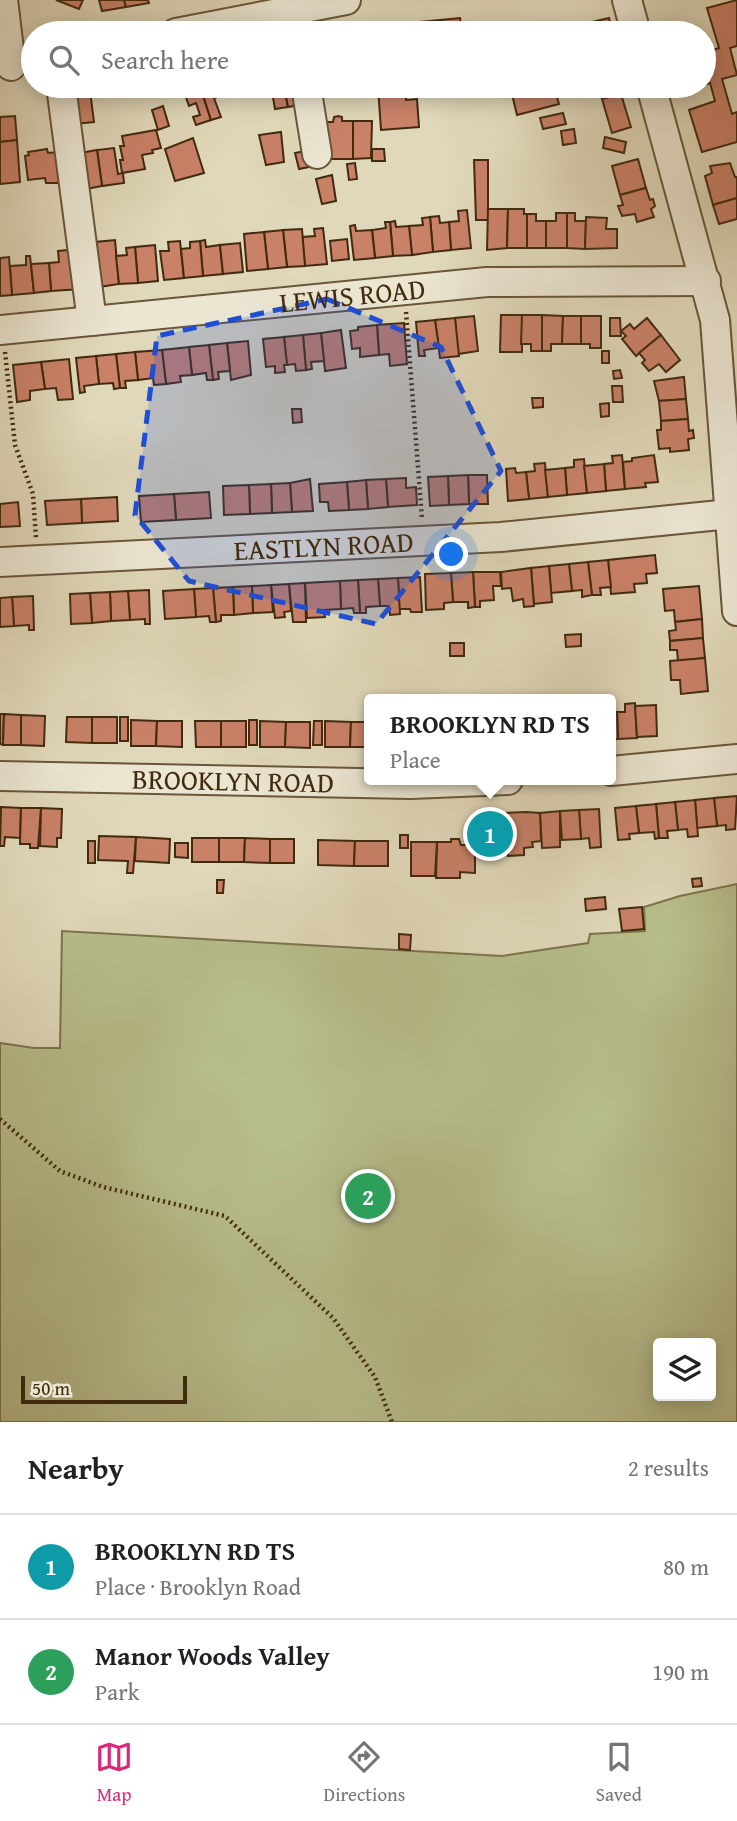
<!DOCTYPE html>
<meta charset="utf-8">
<style>
body{margin:0;font-family:"Gentium Book Plus",serif;background:#f6f6f6;color:#202124}
.controls{position:absolute;right:21px;bottom:21px;display:grid;overflow:hidden;border-radius:7px;box-shadow:0 4px 18px #0003}
.controls button{width:63px;height:63px;display:grid;place-items:center;padding:0;border:0;border-bottom:2px solid #e0e0e0;background:#fff;color:#202124;font:35px sans-serif}
.scale{position:absolute;left:21px;bottom:18px;width:166px;box-sizing:border-box;padding-left:7px;border:4px solid #422a0e;border-top:0;font-size:19px;line-height:24px;white-space:nowrap;color:#422a0e;-webkit-text-stroke:5px #ebe6d2;paint-order:stroke}
.you{position:absolute;left:452px;top:555px;width:24px;height:24px;margin:-18px;border:5px solid #fff;border-radius:50%;background:#1a73e8;box-shadow:0 0 0 10px #1a73e833}
.badge{display:grid;place-items:center;width:46px;height:46px;border-radius:50%;background:#db2777;color:#fff;font-size:23px;font-weight:700}
.pin{position:absolute;translate:-50% -50%;border:4px solid #fff;box-shadow:0 2px 7px #0006}
.popup{position:absolute;left:364px;top:694px;width:252px;height:91px;box-sizing:border-box;display:grid;place-content:center;border-radius:7px;background:#fff;filter:drop-shadow(0 2px 5px #0005);font-size:23px;white-space:nowrap;color:#757577}
.popup b{font-size:26px;color:#202124}
.popup::after{content:'';position:absolute;left:50%;top:100%;margin-left:-14px;border:14px solid transparent;border-top-color:#fff}
.list{margin:0;padding:0;list-style:none}
h2{display:flex;justify-content:space-between;align-items:center;height:91px;margin:0;padding:0 28px;font-size:30px}
h2 small{font-size:23px;font-weight:400;color:#757577}
.list li{display:grid;grid-template-columns:46px 1fr auto;gap:21px;align-items:center;box-sizing:border-box;height:105px;padding:0 28px;border-top:2px solid #e0e0e0}
.list b{display:block;font-size:26px;white-space:nowrap}
.list p{margin:0;font-size:23px;white-space:nowrap;color:#757577}
.list em{font-size:23px;font-style:normal;color:#757577}
.icon{flex:none;width:38px;height:38px;fill:none;stroke:currentColor;stroke-width:2;stroke-linecap:round;stroke-linejoin:round}
.map{position:relative;flex:none;width:737px;height:1422px;overflow:hidden}
.search{position:absolute;background:#fff;box-shadow:0 4px 18px #0003;left:21px;right:21px;top:21px;height:77px;display:flex;align-items:center;gap:18px;box-sizing:border-box;padding:0 24px;border-radius:38px;color:#757577;font-size:26px}
.sheet{height:301px;background:#fff}
nav{display:flex;justify-content:space-around;align-items:center;box-sizing:border-box;height:98px;border-top:2px solid #e0e0e0;background:#fff;font-size:19px;color:#757577}
nav a{display:grid;justify-items:center;gap:4px}
nav .on{color:#db2777}
.map>svg:first-child{display:block}
</style>
<div class="map">
<svg width="737" height="1422" viewBox="0 0 737 1422">
<rect width="100%" height="100%" fill="#e0d8ba"/>
<filter id="stains"><feTurbulence type="fractalNoise" baseFrequency=".00286" numOctaves="4"/><feColorMatrix values="0 0 0 0 .2 0 0 0 0 .09 0 0 0 0 .02 0 0 0 .5 -.17"/></filter>
<radialGradient id="worn" r=".72"><stop offset=".6" stop-color="#630" stop-opacity="0"/><stop offset="1" stop-color="#630" stop-opacity=".3"/></radialGradient>
<path fill="#b7bd8c" stroke="#7c744d" stroke-width="2" fill-rule="evenodd" d="M737,884V1422H0V1043L34,1048H60L62,931L502,956L588,943L590,934L645,931L644,907L680,896ZM711,1343V1396H658V1343Z"/>
<g fill="#c98168" stroke="#422a0e" stroke-width="2">
<path d="M56,0H83L79,9Z"/>
<path d="M99,0H124L126,7L102,11Z"/>
<path d="M124,0H148L149,3L126,7Z"/>
<path d="M737,0V46L730,48L737,75L722,79L732,114L737,112V142L702,152L689,110L715,101L710,83L704,85V53L719,48L707,8Z"/>
<path d="M460,18L462,33H421L420,22Z"/>
<path d="M609,18L613,33H581L579,25Z"/>
<path d="M534,25L536,33H501Z"/>
<path d="M561,25L564,33H548L554,31L553,26Z"/>
<path d="M579,25L581,33H564L563,29Z"/>
<path d="M487,30V33H469V31Z"/>
<path d="M182,86H200L211,120L196,125L193,117L200,115L196,103L189,106Z"/>
<path d="M200,86H218L221,96L214,98L221,117L211,120Z"/>
<path d="M220,86H247L248,90L239,91L238,87L220,89Z"/>
<path d="M247,86H267L268,94L258,95V88L248,90Z"/>
<path d="M271,86H284L288,107L275,109Z"/>
<path d="M284,86H296L299,105L288,107Z"/>
<path d="M405,86L406,100L417,99L419,127L381,130L378,87Z"/>
<path d="M421,86H433V93L422,94Z"/>
<path d="M510,86H554L559,104L517,115Z"/>
<path d="M90,91L94,122L74,124L70,94Z"/>
<path d="M621,94L631,127L612,133L602,99Z"/>
<path d="M163,106L169,126L158,130L152,110Z"/>
<path d="M563,113L566,124L543,129L540,118Z"/>
<path d="M15,116L17,140L0,142V117Z"/>
<path d="M338,116L342,117V121H353V159H326L323,122H333L334,117Z"/>
<path d="M353,121H372L371,158L353,159Z"/>
<path d="M574,129L576,143L563,145L561,131Z"/>
<path d="M156,130L161,148L152,150L153,153L142,155L145,169L122,173L120,160H123L120,146H124L122,136Z"/>
<path d="M281,132L284,162L266,165L259,135Z"/>
<path d="M605,137L626,142L624,153L603,148Z"/>
<path d="M193,138L204,173L175,181L165,149Z"/>
<path d="M17,140L20,182L0,184V142Z"/>
<path d="M114,148L118,174L123,173L124,183L102,186L97,150Z"/>
<path d="M47,149L48,153L57,152L61,183H46L45,178L28,180L25,156L29,155L28,152Z"/>
<path d="M372,149H384L385,161H372Z"/>
<path d="M97,150L102,186L86,189L80,153Z"/>
<path d="M310,150L314,166L299,169L295,153Z"/>
<path d="M638,159L646,188L620,195L612,166Z"/>
<path d="M474,160H488V220H476Z"/>
<path d="M355,163L357,179L349,180L347,164Z"/>
<path d="M730,163L735,177H737V198L713,205L705,176L712,173L710,166Z"/>
<path d="M332,175L336,201L322,204L316,179Z"/>
<path d="M646,188L650,200L653,199L655,206L651,209L654,217L637,222L635,214L622,216L618,206L623,205L620,195Z"/>
<path d="M737,198V219L719,224L713,205Z"/>
<path d="M488,209H508L507,248L487,250Z"/>
<path d="M508,209H524V214H527V248H507Z"/>
<path d="M467,210L471,248L451,250L449,222L459,221L458,211Z"/>
<path d="M556,213H567V248H546V221H556Z"/>
<path d="M567,213H575V221H586L585,249L567,248Z"/>
<path d="M527,214H536V221H546V248H527Z"/>
<path d="M439,216L440,223L449,222L451,250L433,252L430,217Z"/>
<path d="M430,217L433,252L412,255L409,226L423,225L422,218Z"/>
<path d="M586,217L607,218L606,229H617V248L585,249Z"/>
<path d="M395,221L396,227L409,226L412,255L393,256L390,222Z"/>
<path d="M385,222H390L393,256L375,258L372,230L386,228Z"/>
<path d="M355,225L356,231L372,230L375,258L354,260L350,226Z"/>
<path d="M323,228L327,264L305,266L302,237L315,236L314,229Z"/>
<path d="M302,229L305,266L287,267L283,230Z"/>
<path d="M283,230L287,267L268,269L264,232Z"/>
<path d="M264,232L268,269L247,271L244,234Z"/>
<path d="M347,239L349,259L332,261L330,241Z"/>
<path d="M115,240L119,284L99,287L95,242Z"/>
<path d="M205,240L206,247L220,245L223,274L203,276L200,241Z"/>
<path d="M180,241L184,278L164,280L160,251H169L168,242Z"/>
<path d="M200,241L203,276L184,278L181,249L190,248V242Z"/>
<path d="M240,243L243,272L223,274L220,245Z"/>
<path d="M155,245L158,281L138,283L135,247Z"/>
<path d="M135,247L138,283L119,284L116,256L127,255L126,248Z"/>
<path d="M78,249L82,289L51,291L49,263L59,262L58,251Z"/>
<path d="M26,256H30L34,293L12,295L10,266L26,265Z"/>
<path d="M9,257L12,295L0,296V258Z"/>
<path d="M49,263L51,291L34,293L31,264Z"/>
<path d="M501,315H522V352H500Z"/>
<path d="M522,315H542V351H531V344H521Z"/>
<path d="M542,315L563,316L562,344H551V351H542Z"/>
<path d="M474,316L478,351L458,354L455,318Z"/>
<path d="M563,316H581V344H562Z"/>
<path d="M581,316H601V348H590V344H581Z"/>
<path d="M455,318L459,356L440,358L435,320Z"/>
<path d="M610,318H620L621,336H610Z"/>
<path d="M647,318L661,335L636,356L622,339L626,336L621,331L630,324L634,329Z"/>
<path d="M435,320L439,348L424,350L425,356H419L416,322Z"/>
<path d="M404,323L407,364L390,366L389,354L379,355L377,325Z"/>
<path d="M377,325L379,355L360,357V348L352,349L350,331L358,330V327Z"/>
<path d="M341,330L346,368L325,371L321,333Z"/>
<path d="M321,333L324,361L311,362L312,369L306,370L303,335Z"/>
<path d="M303,335L306,370L296,371L295,364L287,365L284,337Z"/>
<path d="M661,335L680,360L666,372L659,364L649,371L642,363L645,360L639,353Z"/>
<path d="M284,337L287,365H284L285,372L275,373V366L266,367L263,339Z"/>
<path d="M248,341L251,375L231,380L227,343Z"/>
<path d="M227,343L230,371L218,372L219,379L213,380L209,345Z"/>
<path d="M209,345L213,380H207L206,373L192,375L189,347Z"/>
<path d="M189,347L192,375L180,376L181,382L166,384L162,350Z"/>
<path d="M162,350L166,384L154,385L153,378L138,380L135,352Z"/>
<rect x="602" y="351" width="7" height="12"/>
<path d="M135,352L138,380L125,381L126,388H120L116,354Z"/>
<path d="M116,354L120,388L114,389L113,383L99,384L96,356Z"/>
<path d="M96,356L99,384L84,386L85,392L80,393L76,358Z"/>
<path d="M69,359L73,399L58,400L56,388L45,389L41,362Z"/>
<path d="M41,362L45,389L30,391V400L17,402L13,365Z"/>
<path d="M620,370L622,378L614,379L613,371Z"/>
<path d="M684,377L686,399L659,401L654,381Z"/>
<path d="M612,386H622L623,402H613Z"/>
<path d="M532,398H543V407L533,408Z"/>
<path d="M686,399L688,419L661,421L659,401Z"/>
<path d="M609,403V416L601,417L600,404Z"/>
<path d="M292,409H301L302,422L293,423Z"/>
<path d="M688,419L689,431L693,430L694,438L688,439L689,450L670,452V448L659,449L657,430H661V421Z"/>
<path d="M622,455L625,489L606,491L604,464L613,463L612,456Z"/>
<path d="M654,455L658,482L645,483L646,487L625,489L623,462L632,461V458Z"/>
<path d="M584,459L587,493L567,495L565,468L574,467V460Z"/>
<path d="M545,463L548,497L529,499L526,472L535,471L534,464Z"/>
<path d="M604,464L606,491L587,493L584,466Z"/>
<path d="M515,468L516,473L526,472L529,499L508,501L506,469Z"/>
<path d="M565,468L567,495L548,497L545,470Z"/>
<path d="M468,475H487L488,504H469Z"/>
<path d="M468,475L469,504L449,505L448,476Z"/>
<path d="M448,476L449,505L430,506L428,477Z"/>
<path d="M406,478V488L416,487L417,505L388,507L386,479Z"/>
<path d="M310,479L313,511L292,512L290,483Z"/>
<path d="M386,479L388,507L368,509L366,480Z"/>
<path d="M366,480L368,509L349,510L347,482Z"/>
<path d="M347,482L349,510L329,511L328,502H320L319,484Z"/>
<path d="M290,483L292,512L272,513L271,484Z"/>
<path d="M271,484L272,513L250,514L249,485Z"/>
<path d="M249,485L250,514L224,515L223,486Z"/>
<path d="M209,492L211,518L176,520L174,494Z"/>
<path d="M174,494L176,520L141,522L139,496Z"/>
<path d="M117,497L118,521L82,523L81,499Z"/>
<path d="M81,499L82,523L47,525L45,501Z"/>
<path d="M18,502L20,526L0,527V504Z"/>
<path d="M655,555L657,573L646,574L647,583L634,584L635,592L611,594L608,560Z"/>
<path d="M608,560L611,587L600,588L601,595H592L588,562Z"/>
<path d="M588,562L592,595L582,597V590L572,591L569,564Z"/>
<path d="M569,564L572,591L551,593L549,566Z"/>
<path d="M549,566L552,602L534,604L531,568Z"/>
<path d="M531,568L534,606L524,607L523,599L513,601L511,588L502,589L501,572Z"/>
<path d="M473,572H500L501,586H493L494,600L480,601V607H475Z"/>
<path d="M473,572L475,607L468,608V602H453L451,573Z"/>
<path d="M451,573L453,602L444,603V609L426,610L425,574Z"/>
<path d="M420,577L422,612H411L410,609H399L398,578Z"/>
<path d="M398,578L400,614L390,615L389,606H380L378,579Z"/>
<path d="M378,579L380,606L366,607V613H360L358,580Z"/>
<path d="M358,580L360,613H354L353,608L341,609L340,581Z"/>
<path d="M340,581L341,609L324,610L325,617L307,618L305,583Z"/>
<path d="M305,583L306,622H293L289,584Z"/>
<path d="M289,584L291,611L284,612L285,617L275,618L271,585Z"/>
<path d="M271,585L273,612L253,613L252,586Z"/>
<path d="M252,586L253,613L234,615L233,587Z"/>
<path d="M699,586L702,619L675,622L674,610L665,611L663,589Z"/>
<path d="M233,587L234,615H221V621L216,622L213,588Z"/>
<path d="M213,588L216,622H210L209,616L196,617L194,589Z"/>
<path d="M194,589L196,617L165,619L163,591Z"/>
<path d="M149,590L150,624H145V619L130,620L128,591Z"/>
<path d="M128,591L130,620L111,621L110,592Z"/>
<path d="M110,592L111,621L92,623L90,593Z"/>
<path d="M90,593L92,623L71,624L70,594Z"/>
<path d="M33,596L34,630H29V625L14,626L12,597Z"/>
<path d="M12,597L14,626L0,627V598Z"/>
<path d="M702,619L703,638L670,641L669,631L676,630L675,622Z"/>
<path d="M581,634V646L566,647L565,635Z"/>
<path d="M703,638L705,658L678,661L677,650H670V641Z"/>
<rect x="450" y="643" width="14" height="13"/>
<path d="M705,658L708,691L681,694L680,680H671L670,661Z"/>
<path d="M635,703L637,738L618,739L617,712H625V704Z"/>
<path d="M656,705L657,736L637,737L635,706Z"/>
<path d="M617,712L618,739L611,740V713Z"/>
<path d="M0,714H4L3,745L0,744Z"/>
<path d="M4,714L21,715V745H3Z"/>
<path d="M21,715L45,716L44,746L21,745Z"/>
<path d="M67,717H92V743L66,742Z"/>
<rect x="92" y="717" width="25" height="26"/>
<rect x="120" y="717" width="8" height="24"/>
<path d="M131,720L157,721L156,746H131Z"/>
<rect x="249" y="720" width="8" height="25"/>
<path d="M157,721H182V747L156,746Z"/>
<path d="M195,721H221V747H196Z"/>
<rect x="221" y="721" width="25" height="26"/>
<path d="M260,721L286,722L285,747H260Z"/>
<path d="M314,721H322V745H313Z"/>
<path d="M325,721L351,722L350,747H325Z"/>
<path d="M286,722H310V748L285,747Z"/>
<path d="M351,722H369V747H350Z"/>
<path d="M737,796L735,829L726,830V825L717,826L714,798Z"/>
<path d="M714,798L717,826L697,828L695,800Z"/>
<path d="M695,800L698,836L688,837L687,829L678,830L675,802Z"/>
<path d="M675,802L678,830L667,831L668,838H659L656,804Z"/>
<path d="M656,804L659,838L655,839L654,832L639,833L636,806Z"/>
<path d="M636,806L639,833L629,834L630,839L618,840L615,808Z"/>
<path d="M1,807L21,808L20,838L5,837L4,846H0Z"/>
<path d="M21,808H41L38,848H30V844H20Z"/>
<path d="M41,808L62,809L61,838H57V847L40,846Z"/>
<path d="M599,809L601,847L590,848L589,838L581,839L579,810Z"/>
<path d="M579,810L581,839L562,840L560,811Z"/>
<path d="M560,811V847L542,848L540,813Z"/>
<path d="M526,812L540,813L541,841L532,842L533,847L524,848V855L508,856L505,813Z"/>
<rect x="481" y="823" width="18" height="23"/>
<rect x="400" y="835" width="8" height="13"/>
<path d="M99,836L136,837L133,873H127L128,861L98,860Z"/>
<path d="M136,837L170,839L169,863L135,861Z"/>
<rect x="192" y="838" width="27" height="24"/>
<path d="M219,838H245L244,862H219Z"/>
<path d="M245,838L270,839V863L244,862Z"/>
<rect x="270" y="839" width="24" height="24"/>
<path d="M451,839H459L461,845H475V873L460,872V878H436L437,842H451Z"/>
<path d="M318,840L355,841L354,866L318,865Z"/>
<rect x="88" y="841" width="7" height="22"/>
<path d="M355,841H388V866H354Z"/>
<path d="M411,842H437L435,876H411Z"/>
<path d="M175,843H188V858L175,857Z"/>
<path d="M701,878L702,886L693,887L692,879Z"/>
<path d="M217,880H224L223,893H217Z"/>
<path d="M605,897L606,909L586,911L585,899Z"/>
<path d="M642,907L644,929L622,931L619,909Z"/>
<path d="M399,934L411,935L410,950L399,949Z"/>
</g>
<g fill="none" stroke-linecap="round" stroke-linejoin="round">
<g stroke="#6a5639" stroke-width="32">
<g id="minor">
<path d="M3,0L11,66"/>
<path d="M627,0L636,33"/>
<path d="M176,33L346,0"/>
<path d="M61,86L92,321"/>
<path d="M306,86L317,154"/>
<path d="M651,86L715,320L737,611"/>
<path id="s1" d="M0,330L487,282L706,281"/>
<path id="s2" d="M0,562L501,537L730,514"/>
<path d="M611,771L737,759"/>
<path id="s3" d="M0,776L411,784L508,780"/>
</g>
</g>
<g stroke="#422a0e" stroke-width="4.5" stroke-dasharray="2 3.5" stroke-linecap="butt">
<path d="M406,312L422,519"/>
<path d="M5,352L15,445L33,494L36,538"/>
<path d="M0,1119L60,1171L103,1187L225,1216L333,1318L375,1377L392,1422"/>
</g>
<use href="#minor" stroke="#ebe6d2" stroke-width="28"/>
</g>
<path fill="#1d4ed8" fill-opacity="0.2" stroke="#1d4ed8" stroke-width="5" stroke-dasharray="14 9" stroke-linejoin="round" d="M327,299L441,347L501,471L376,624L189,581L135,515L157,336Z"/>
<g text-anchor="middle" stroke-width="5" stroke-linejoin="round" paint-order="stroke">
<g font-size="28" fill="#422a0e" stroke="#ebe6d2">
<text dy="10" stroke="none"><textPath href="#s1" startOffset="354">LEWIS ROAD</textPath></text>
<text dy="10" stroke="none"><textPath href="#s2" startOffset="324">EASTLYN ROAD</textPath></text>
<text dy="10" stroke="none"><textPath href="#s3" startOffset="233">BROOKLYN ROAD</textPath></text>
</g>
</g>
<rect width="100%" height="100%" filter="url(#stains)"/>
<rect width="100%" height="100%" fill="url(#worn)"/>
</svg>
<div class="controls">
<button><svg class="icon" aria-label="layers" viewBox="0 0 24 24"><path d="M12 4l9 5-9 5-9-5zM3 14l9 5 9-5"/></svg></button>
</div>
<div class="scale">50 m</div>
<div class="you"></div>
<div class="pin badge" style="left:490px;top:834px;background:#0f9aa8">1</div>
<div class="popup"><b>BROOKLYN RD TS</b>Place</div>
<div class="pin badge" style="left:368px;top:1196px;background:#2e9e5b">2</div>
<div class="search"><svg class="icon" aria-label="search" viewBox="0 0 24 24"><circle cx="10" cy="10" r="6"/><path d="M15 15l6 6"/></svg>Search here</div>
</div>
<section class="sheet">
<h2>Nearby<small>2 results</small></h2>
<ul class="list">
<li><span class="badge" style="background:#0f9aa8">1</span><div><b>BROOKLYN RD TS</b><p>Place · Brooklyn Road</p></div><em>80 m</em></li>
<li><span class="badge" style="background:#2e9e5b">2</span><div><b>Manor Woods Valley</b><p>Park</p></div><em>190 m</em></li>
</ul>
</section>
<nav>
<a class="on"><svg class="icon" aria-label="map" viewBox="0 0 24 24"><path d="M3 6l6-2 6 2 6-2v14l-6 2-6-2-6 2zM9 4v14M15 6v14"/></svg>Map</a>
<a><svg class="icon" aria-label="directions" viewBox="0 0 24 24"><path d="M12 3l9 9-9 9-9-9zM9 14v-3h6M13 9l2 2-2 2"/></svg>Directions</a>
<a><svg class="icon" aria-label="saved" viewBox="0 0 24 24"><path d="M7 4h10v16l-5-4-5 4z"/></svg>Saved</a>
</nav>
